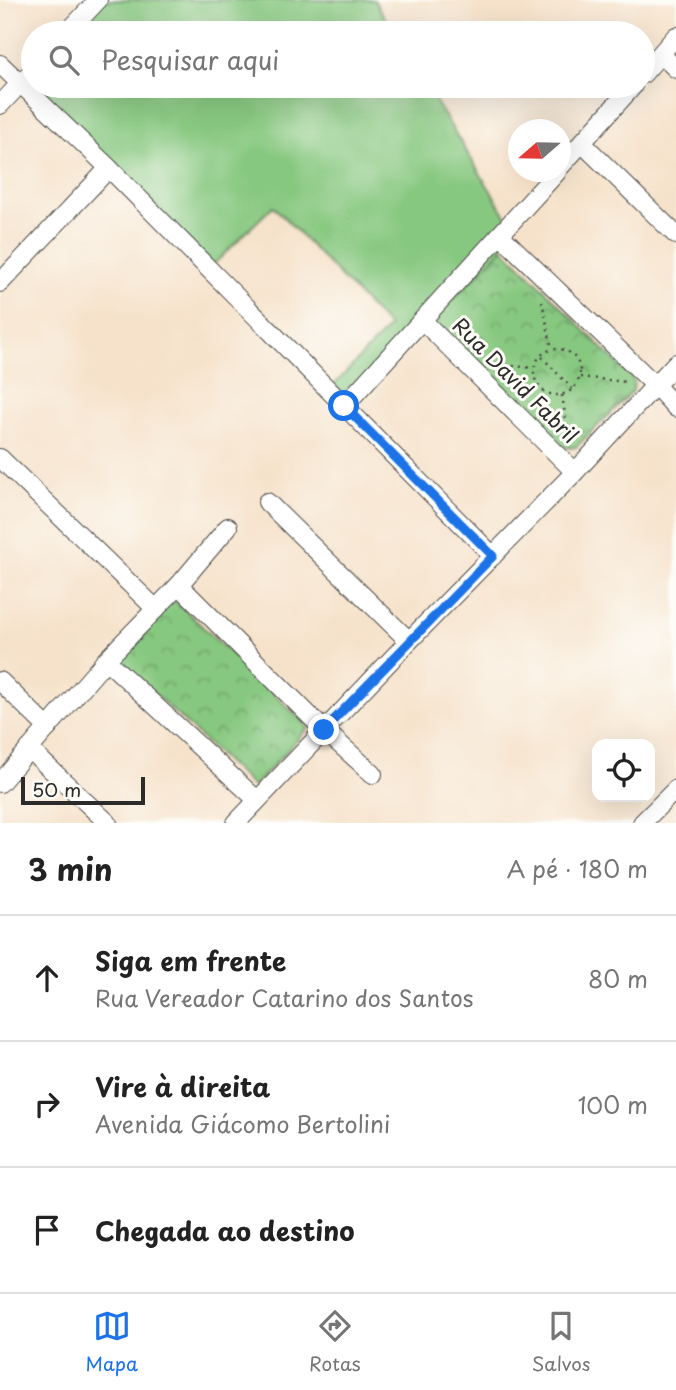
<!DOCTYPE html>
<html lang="pt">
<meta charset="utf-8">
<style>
body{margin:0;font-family:"Playpen Sans",sans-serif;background:#f2f2f2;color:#222}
.controls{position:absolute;right:21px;bottom:21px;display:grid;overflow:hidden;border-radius:14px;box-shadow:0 7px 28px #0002}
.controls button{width:63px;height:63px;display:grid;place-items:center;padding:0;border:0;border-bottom:2px solid #e0e0e0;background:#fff;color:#222;font:35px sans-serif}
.compass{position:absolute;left:508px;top:119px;width:63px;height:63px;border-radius:50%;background:#fff;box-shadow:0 7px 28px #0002;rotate:250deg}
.scale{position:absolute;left:21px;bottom:18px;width:124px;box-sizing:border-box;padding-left:7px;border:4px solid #2b2b2b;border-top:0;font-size:19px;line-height:24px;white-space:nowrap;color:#2b2b2b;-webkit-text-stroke:5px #fdfcf7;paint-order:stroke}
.stop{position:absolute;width:21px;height:21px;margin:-16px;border:5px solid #1a73e8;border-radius:50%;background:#fff}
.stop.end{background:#1a73e8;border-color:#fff;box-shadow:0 2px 7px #0008}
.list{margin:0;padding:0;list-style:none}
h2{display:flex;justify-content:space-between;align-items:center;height:91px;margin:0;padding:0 28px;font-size:30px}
h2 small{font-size:23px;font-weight:400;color:#767676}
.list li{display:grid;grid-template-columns:46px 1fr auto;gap:21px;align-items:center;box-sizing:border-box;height:126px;padding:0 28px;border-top:2px solid #e0e0e0}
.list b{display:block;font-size:26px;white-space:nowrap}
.list p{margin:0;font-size:23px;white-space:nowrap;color:#767676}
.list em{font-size:23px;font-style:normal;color:#767676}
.icon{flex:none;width:38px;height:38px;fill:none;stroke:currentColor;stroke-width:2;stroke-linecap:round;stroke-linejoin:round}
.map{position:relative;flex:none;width:676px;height:823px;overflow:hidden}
.search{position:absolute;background:#fff;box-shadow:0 7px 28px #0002;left:21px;right:21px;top:21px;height:77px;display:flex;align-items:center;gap:18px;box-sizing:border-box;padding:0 24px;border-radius:38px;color:#767676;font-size:26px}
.sheet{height:469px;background:#fff}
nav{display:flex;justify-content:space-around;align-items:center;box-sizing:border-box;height:98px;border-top:2px solid #e0e0e0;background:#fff;font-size:19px;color:#767676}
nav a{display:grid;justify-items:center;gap:4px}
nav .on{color:#1a73e8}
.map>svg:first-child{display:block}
</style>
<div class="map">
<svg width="676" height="823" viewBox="0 0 676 823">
<defs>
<pattern id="park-crowns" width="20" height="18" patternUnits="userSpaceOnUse" patternTransform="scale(1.75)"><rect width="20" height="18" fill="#87c880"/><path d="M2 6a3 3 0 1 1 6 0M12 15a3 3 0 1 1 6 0" fill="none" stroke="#6fa369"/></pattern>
</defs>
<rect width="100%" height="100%" fill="#fdfcf7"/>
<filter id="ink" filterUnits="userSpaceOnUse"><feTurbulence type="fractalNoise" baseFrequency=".0143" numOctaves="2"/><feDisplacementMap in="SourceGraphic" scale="14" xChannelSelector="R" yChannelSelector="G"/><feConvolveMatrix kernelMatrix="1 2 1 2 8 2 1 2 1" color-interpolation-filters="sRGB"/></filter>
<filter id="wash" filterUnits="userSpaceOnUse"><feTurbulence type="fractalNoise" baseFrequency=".00686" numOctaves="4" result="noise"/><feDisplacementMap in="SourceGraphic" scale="28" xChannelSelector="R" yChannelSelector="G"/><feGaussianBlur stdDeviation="1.57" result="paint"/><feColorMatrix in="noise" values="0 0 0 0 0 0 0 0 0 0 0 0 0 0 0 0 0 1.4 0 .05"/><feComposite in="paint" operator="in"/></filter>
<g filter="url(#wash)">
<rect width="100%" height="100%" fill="#f6e2ca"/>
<g fill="#87c880" stroke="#597a56" stroke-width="2">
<path d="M102,0H374L394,33H72Z"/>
<path d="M36,86H426L510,222L503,248L352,405L334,385L389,327L273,206L213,265Z"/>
</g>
<g fill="url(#park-crowns)" stroke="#597a56" stroke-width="2">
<path d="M503,248L634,380L633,391L576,447L570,448L560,446L433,320Z"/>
<path d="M172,598L309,727L253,787L117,658Z"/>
</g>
</g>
<g filter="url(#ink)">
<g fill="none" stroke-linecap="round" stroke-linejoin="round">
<g stroke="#494643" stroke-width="20">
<g id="minor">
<path d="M67,33L98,0"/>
<path d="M661,54L676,69"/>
<path d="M0,64L109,168L493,556"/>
<path d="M643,74L676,36"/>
<path d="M0,105L33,70"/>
<path d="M582,143L676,235"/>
<path d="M560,167L633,86"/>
<path d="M500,235L655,385L676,408"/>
<path d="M0,283L109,168"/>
<path d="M423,321L575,472"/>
<path d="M344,406L557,172"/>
<path d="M0,458L156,609"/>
<path d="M267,502L409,641"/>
<path d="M179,585L324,730L373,774"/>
<path d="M106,660L257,800"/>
<path d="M0,681L48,728"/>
<path d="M29,749L108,823"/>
<path d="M0,783L106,660L179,585L228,527"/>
<path d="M236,823L409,641L575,472L676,363"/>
<path d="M642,823L676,789"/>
</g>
</g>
<g stroke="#494643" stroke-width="2.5" stroke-dasharray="2 5" stroke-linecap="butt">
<path d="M542,301L552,349"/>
<circle cx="557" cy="372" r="23"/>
<path d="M542,357L573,390"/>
<path d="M492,364L534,368"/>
<path d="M580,377L626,382"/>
<path d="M562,395L569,440"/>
</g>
<use href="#minor" stroke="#fff" stroke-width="18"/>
</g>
</g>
<g fill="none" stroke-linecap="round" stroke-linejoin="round" filter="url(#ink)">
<path stroke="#1a73e8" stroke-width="9" d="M324,730L493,556L344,406"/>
</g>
<g text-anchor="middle" stroke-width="6" stroke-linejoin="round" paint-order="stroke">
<g font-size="21" fill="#2b2b2b" stroke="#fdfcf7">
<text transform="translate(515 381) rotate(45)" y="7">Rua David Fabril</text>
</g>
</g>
</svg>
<div class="controls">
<button><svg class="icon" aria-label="locate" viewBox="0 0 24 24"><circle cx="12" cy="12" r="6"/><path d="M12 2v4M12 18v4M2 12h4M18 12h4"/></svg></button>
</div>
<svg class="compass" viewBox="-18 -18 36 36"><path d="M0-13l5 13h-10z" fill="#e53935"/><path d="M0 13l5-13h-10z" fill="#767676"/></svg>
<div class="scale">50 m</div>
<div class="stop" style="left:344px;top:406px"></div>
<div class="stop end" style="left:324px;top:730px"></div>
<div class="search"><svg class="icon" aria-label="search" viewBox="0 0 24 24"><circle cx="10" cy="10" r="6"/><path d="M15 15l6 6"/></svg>Pesquisar aqui</div>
</div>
<section class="sheet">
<h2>3 min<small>A pé · 180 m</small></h2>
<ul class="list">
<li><svg class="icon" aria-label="ahead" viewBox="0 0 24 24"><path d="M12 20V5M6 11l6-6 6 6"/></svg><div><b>Siga em frente</b><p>Rua Vereador Catarino dos Santos</p></div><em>80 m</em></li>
<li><svg class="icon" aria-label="right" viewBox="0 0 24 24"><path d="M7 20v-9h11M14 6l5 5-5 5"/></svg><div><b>Vire à direita</b><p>Avenida Giácomo Bertolini</p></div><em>100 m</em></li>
<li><svg class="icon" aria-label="arrive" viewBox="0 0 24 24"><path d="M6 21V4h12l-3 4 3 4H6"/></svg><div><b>Chegada ao destino</b></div></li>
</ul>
</section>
<nav>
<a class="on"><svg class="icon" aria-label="map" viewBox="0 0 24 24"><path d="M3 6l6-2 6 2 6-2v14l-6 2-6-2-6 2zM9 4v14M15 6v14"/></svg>Mapa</a>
<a><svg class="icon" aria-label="directions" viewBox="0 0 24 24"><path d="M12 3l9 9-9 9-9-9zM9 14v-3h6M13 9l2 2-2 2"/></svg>Rotas</a>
<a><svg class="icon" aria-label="saved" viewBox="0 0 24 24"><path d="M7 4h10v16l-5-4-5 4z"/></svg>Salvos</a>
</nav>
